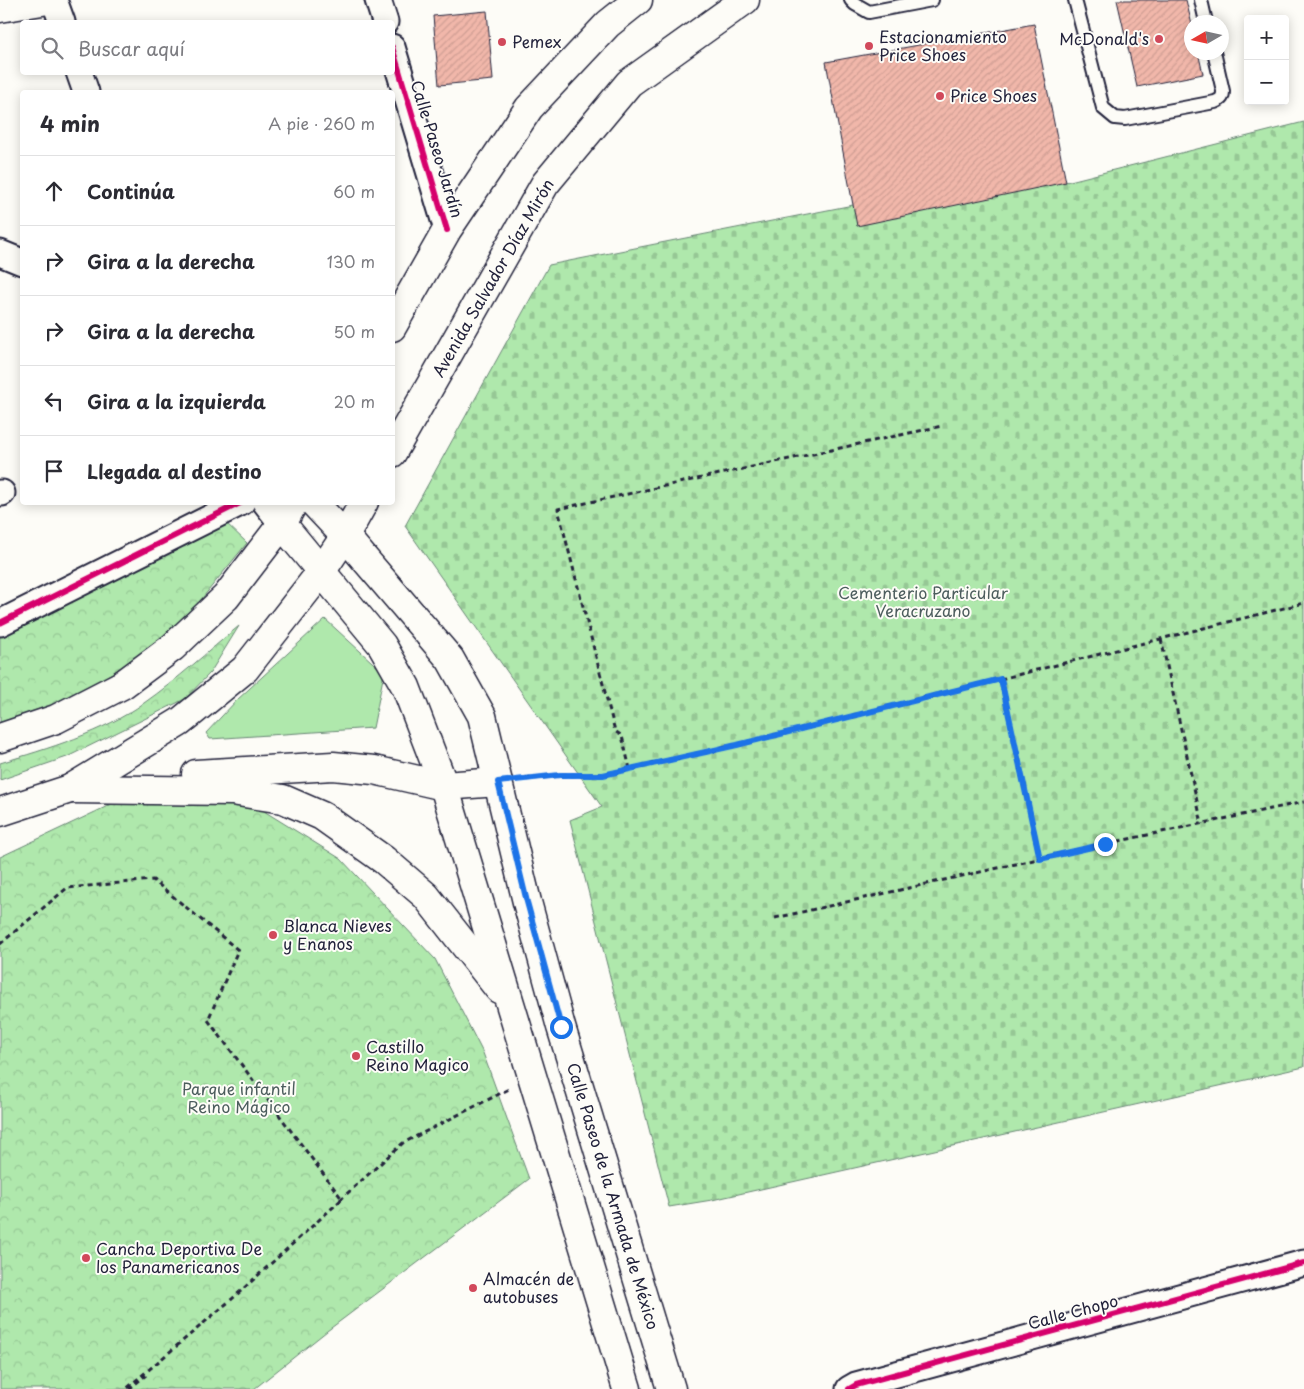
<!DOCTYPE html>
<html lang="es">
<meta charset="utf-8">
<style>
body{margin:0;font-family:"Playpen Sans",sans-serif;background:#f7f7f7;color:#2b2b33}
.controls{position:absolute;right:15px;top:15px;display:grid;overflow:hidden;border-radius:5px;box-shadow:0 2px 12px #0003}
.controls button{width:45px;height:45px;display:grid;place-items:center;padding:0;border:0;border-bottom:1px solid #e1e1e2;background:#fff;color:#2b2b33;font:25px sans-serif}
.compass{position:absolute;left:1184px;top:15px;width:45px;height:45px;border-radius:50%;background:#fff;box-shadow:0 2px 12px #0003;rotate:261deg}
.stop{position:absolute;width:15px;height:15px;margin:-11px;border:4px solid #1a73e8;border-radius:50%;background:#fff}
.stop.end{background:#1a73e8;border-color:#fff;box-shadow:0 1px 5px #0008}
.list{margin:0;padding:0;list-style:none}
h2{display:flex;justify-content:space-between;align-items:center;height:65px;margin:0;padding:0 20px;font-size:21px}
h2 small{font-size:16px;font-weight:400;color:#7c7c81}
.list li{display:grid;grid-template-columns:32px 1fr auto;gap:15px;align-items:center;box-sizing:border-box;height:70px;padding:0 20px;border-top:1px solid #e1e1e2}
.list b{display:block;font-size:19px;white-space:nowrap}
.list em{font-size:16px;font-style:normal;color:#7c7c81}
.icon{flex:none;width:28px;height:28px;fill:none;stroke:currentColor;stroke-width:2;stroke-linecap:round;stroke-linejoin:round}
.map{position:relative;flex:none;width:1304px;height:1389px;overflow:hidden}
.search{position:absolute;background:#fff;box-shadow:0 2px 12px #0003;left:20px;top:20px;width:375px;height:55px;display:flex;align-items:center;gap:12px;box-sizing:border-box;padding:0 18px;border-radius:5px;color:#7c7c81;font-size:19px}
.panel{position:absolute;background:#fff;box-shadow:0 2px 12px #0003;left:20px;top:90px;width:375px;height:415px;border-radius:5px}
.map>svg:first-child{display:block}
</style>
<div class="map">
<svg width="1304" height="1389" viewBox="0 0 1304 1389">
<defs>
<pattern id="cemetery-stones" width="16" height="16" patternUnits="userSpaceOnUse" patternTransform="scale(1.25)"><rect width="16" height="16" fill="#afe8ac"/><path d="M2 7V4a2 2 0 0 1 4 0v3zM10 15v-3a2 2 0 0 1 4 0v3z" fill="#96c795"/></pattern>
<pattern id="park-crowns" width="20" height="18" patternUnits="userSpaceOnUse" patternTransform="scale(1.25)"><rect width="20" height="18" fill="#afe8ac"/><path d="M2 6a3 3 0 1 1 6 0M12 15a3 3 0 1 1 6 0" fill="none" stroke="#96c795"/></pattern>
<pattern id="building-hatch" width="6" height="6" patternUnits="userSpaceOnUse" patternTransform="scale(1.25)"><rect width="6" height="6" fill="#f1b7aa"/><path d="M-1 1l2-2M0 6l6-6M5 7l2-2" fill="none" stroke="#ce9d93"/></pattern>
</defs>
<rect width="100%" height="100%" fill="#fdfcf7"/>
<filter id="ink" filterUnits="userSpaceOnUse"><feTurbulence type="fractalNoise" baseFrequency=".02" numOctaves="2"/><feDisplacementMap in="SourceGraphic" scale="10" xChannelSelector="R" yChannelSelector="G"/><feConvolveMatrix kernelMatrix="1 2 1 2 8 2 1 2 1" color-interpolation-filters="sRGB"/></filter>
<g filter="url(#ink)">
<path fill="#afe8ac" stroke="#688574" d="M325,619L384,673L373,728L210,739L206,733L237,700Z"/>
<path fill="url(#cemetery-stones)" stroke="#688574" d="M1304,122V1067L712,1200L669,1207L570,820L602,807L405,526L549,265L853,205L1066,182Z"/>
<g fill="url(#park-crowns)" stroke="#688574">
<path d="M223,520L247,543L169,639L42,715L0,730V637Z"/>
<path d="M239,626L210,673L185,699L67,757L0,780V763C47,749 104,732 144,703C177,680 207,652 239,626Z"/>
<path d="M131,795L259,808L341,859L435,959L483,1053L529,1179L327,1331L254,1389H0V857Z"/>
</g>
<g fill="url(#building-hatch)" stroke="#22223b">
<path d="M1117,0H1186L1192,25V52H1198L1203,74L1137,87Z"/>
<path d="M487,11L493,80L439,85L433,16Z"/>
<path d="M1034,24L1066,182L857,226L826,62Z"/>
</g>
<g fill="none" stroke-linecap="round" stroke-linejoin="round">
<g stroke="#22223b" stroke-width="16">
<g id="service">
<path d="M851,0L855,4L869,12L932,0"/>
<path d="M1075,0L1103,108L1115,118L1125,119L1215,102C1222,99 1223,97 1223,91L1214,52"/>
<path d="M1201,0L1206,22"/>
</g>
</g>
<g stroke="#22223b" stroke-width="29">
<g id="minor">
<path d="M54,0L62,22"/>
<path d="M378,0L385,22"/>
<path d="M392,47L447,230"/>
<path d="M79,72L86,92"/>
<path d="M0,253L22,262"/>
<path d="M0,493H2"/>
<path d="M265,502L282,524"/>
<path d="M0,623L242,502"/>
<path d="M849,1389L856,1385L1304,1263"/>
</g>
</g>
<g stroke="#22223b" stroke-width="31">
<path id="tertiary" d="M0,8L48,0"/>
</g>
<g stroke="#22223b" stroke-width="31">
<g id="secondary">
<path d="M392,327L447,230L529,108L608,24L638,0"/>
<path d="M392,453L545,184L629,83L745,0"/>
<path d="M313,502L345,536L450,659L482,716L527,902L561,1027L671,1389"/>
<path d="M282,524L382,645L406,687L444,786L627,1389"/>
<path d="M0,738L56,719L122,685L173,647L226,597L282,524L294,502"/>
<path d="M196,774L333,766L374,770L444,786L498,782"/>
<path d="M70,789L232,791L283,799L322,816L384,860L426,896L499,989"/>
<path d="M0,812L70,789L180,722L245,669L321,572L345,536L364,502"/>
</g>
</g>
<g stroke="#22223b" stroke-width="3" stroke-dasharray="5 4" stroke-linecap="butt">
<path d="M1161,639L1202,824"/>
<path d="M1001,679L1040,859"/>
<path d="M630,769L622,736L615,731L558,509L942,426"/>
<path d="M526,779L560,775H603L630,769L737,745L1304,603"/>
<path d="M775,918L1105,844L1304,802"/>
<path d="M0,944L67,888L153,880L238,950L208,1020L342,1199L232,1299L126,1389"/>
<path d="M340,1200L403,1143L509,1089"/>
<path d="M129,1389L146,1375"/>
</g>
<use href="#service" stroke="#fdfcf7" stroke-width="12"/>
<use href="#minor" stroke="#fdfcf7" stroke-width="25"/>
<use href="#tertiary" stroke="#fdfcf7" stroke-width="28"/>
<use href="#secondary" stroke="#fdfcf7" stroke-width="28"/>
<g stroke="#fdfcf7" stroke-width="9">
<g id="cycleway">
<path d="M392,47L447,230"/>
<path d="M0,623L242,502"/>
<path d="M849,1389L856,1385L1304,1263"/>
</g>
</g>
<use href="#cycleway" stroke="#d6006c" stroke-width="6"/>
</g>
</g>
<g fill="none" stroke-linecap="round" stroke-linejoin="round" filter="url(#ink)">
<path stroke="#1a73e8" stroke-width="6" d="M561,1027L527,902L498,782L560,775H603L737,745L1001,679L1040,859L1105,844"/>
</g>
<g fill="#d1495b" stroke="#fdfcf7" stroke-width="2">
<circle cx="1159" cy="39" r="5"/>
<circle cx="502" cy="42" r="5"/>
<circle cx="869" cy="46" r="5"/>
<circle cx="940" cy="96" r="5"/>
<circle cx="273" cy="935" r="5"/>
<circle cx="356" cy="1056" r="5"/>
<circle cx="86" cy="1258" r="5"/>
<circle cx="473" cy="1288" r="5"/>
</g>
<g text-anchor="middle" stroke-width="4" stroke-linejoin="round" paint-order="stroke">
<g font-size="16" fill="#22223b" stroke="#fdfcf7" text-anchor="start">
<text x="879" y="43">Estacionamiento<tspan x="879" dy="18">Price Shoes</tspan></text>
<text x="1149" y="45" text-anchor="end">McDonald's</text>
<text x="512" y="48">Pemex</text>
<text x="950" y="102">Price Shoes</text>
<text x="283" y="932">Blanca Nieves<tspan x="283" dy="18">y Enanos</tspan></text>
<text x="366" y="1053">Castillo<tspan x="366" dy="18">Reino Magico</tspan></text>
<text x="96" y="1255">Cancha Deportiva De<tspan x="96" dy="18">los Panamericanos</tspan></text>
<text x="483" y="1285">Almacén de<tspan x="483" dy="18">autobuses</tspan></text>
</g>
<g font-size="16" fill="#22223b" stroke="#fdfcf7">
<text transform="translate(437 149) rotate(73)" y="6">Calle Paseo Jardín</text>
<text transform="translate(493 278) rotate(-60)" y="6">Avenida Salvador Díaz Mirón</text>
<text transform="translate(613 1196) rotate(73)" y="6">Calle Paseo de la Armada de México</text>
<text transform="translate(1073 1312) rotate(-15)" y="6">Calle Chopo</text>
</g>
<g font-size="16" fill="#4c5d5d" stroke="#fdfcf7">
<text x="923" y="599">Cementerio Particular<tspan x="923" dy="18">Veracruzano</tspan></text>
<text x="239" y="1095">Parque infantil<tspan x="239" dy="18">Reino Mágico</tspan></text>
</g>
</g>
</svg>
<div class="controls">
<button>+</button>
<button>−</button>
</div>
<svg class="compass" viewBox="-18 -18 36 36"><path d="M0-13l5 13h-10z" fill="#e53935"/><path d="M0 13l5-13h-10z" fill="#7c7c81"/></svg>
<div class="stop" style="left:561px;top:1027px"></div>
<div class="stop end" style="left:1105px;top:844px"></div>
<div class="search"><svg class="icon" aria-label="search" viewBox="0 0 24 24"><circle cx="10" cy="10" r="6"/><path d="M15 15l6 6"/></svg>Buscar aquí</div>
<section class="panel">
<h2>4 min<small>A pie · 260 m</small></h2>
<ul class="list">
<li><svg class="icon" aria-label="ahead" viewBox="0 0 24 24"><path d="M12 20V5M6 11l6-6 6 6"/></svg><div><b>Continúa</b></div><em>60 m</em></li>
<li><svg class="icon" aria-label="right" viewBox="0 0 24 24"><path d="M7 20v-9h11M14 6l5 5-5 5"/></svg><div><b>Gira a la derecha</b></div><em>130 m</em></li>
<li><svg class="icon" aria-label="right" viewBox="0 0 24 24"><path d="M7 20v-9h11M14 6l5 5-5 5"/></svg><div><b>Gira a la derecha</b></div><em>50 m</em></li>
<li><svg class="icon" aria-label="left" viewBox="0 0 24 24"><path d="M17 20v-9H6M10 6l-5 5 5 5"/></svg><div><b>Gira a la izquierda</b></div><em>20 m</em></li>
<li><svg class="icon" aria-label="arrive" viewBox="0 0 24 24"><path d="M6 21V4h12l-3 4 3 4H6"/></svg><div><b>Llegada al destino</b></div></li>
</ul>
</section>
</div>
